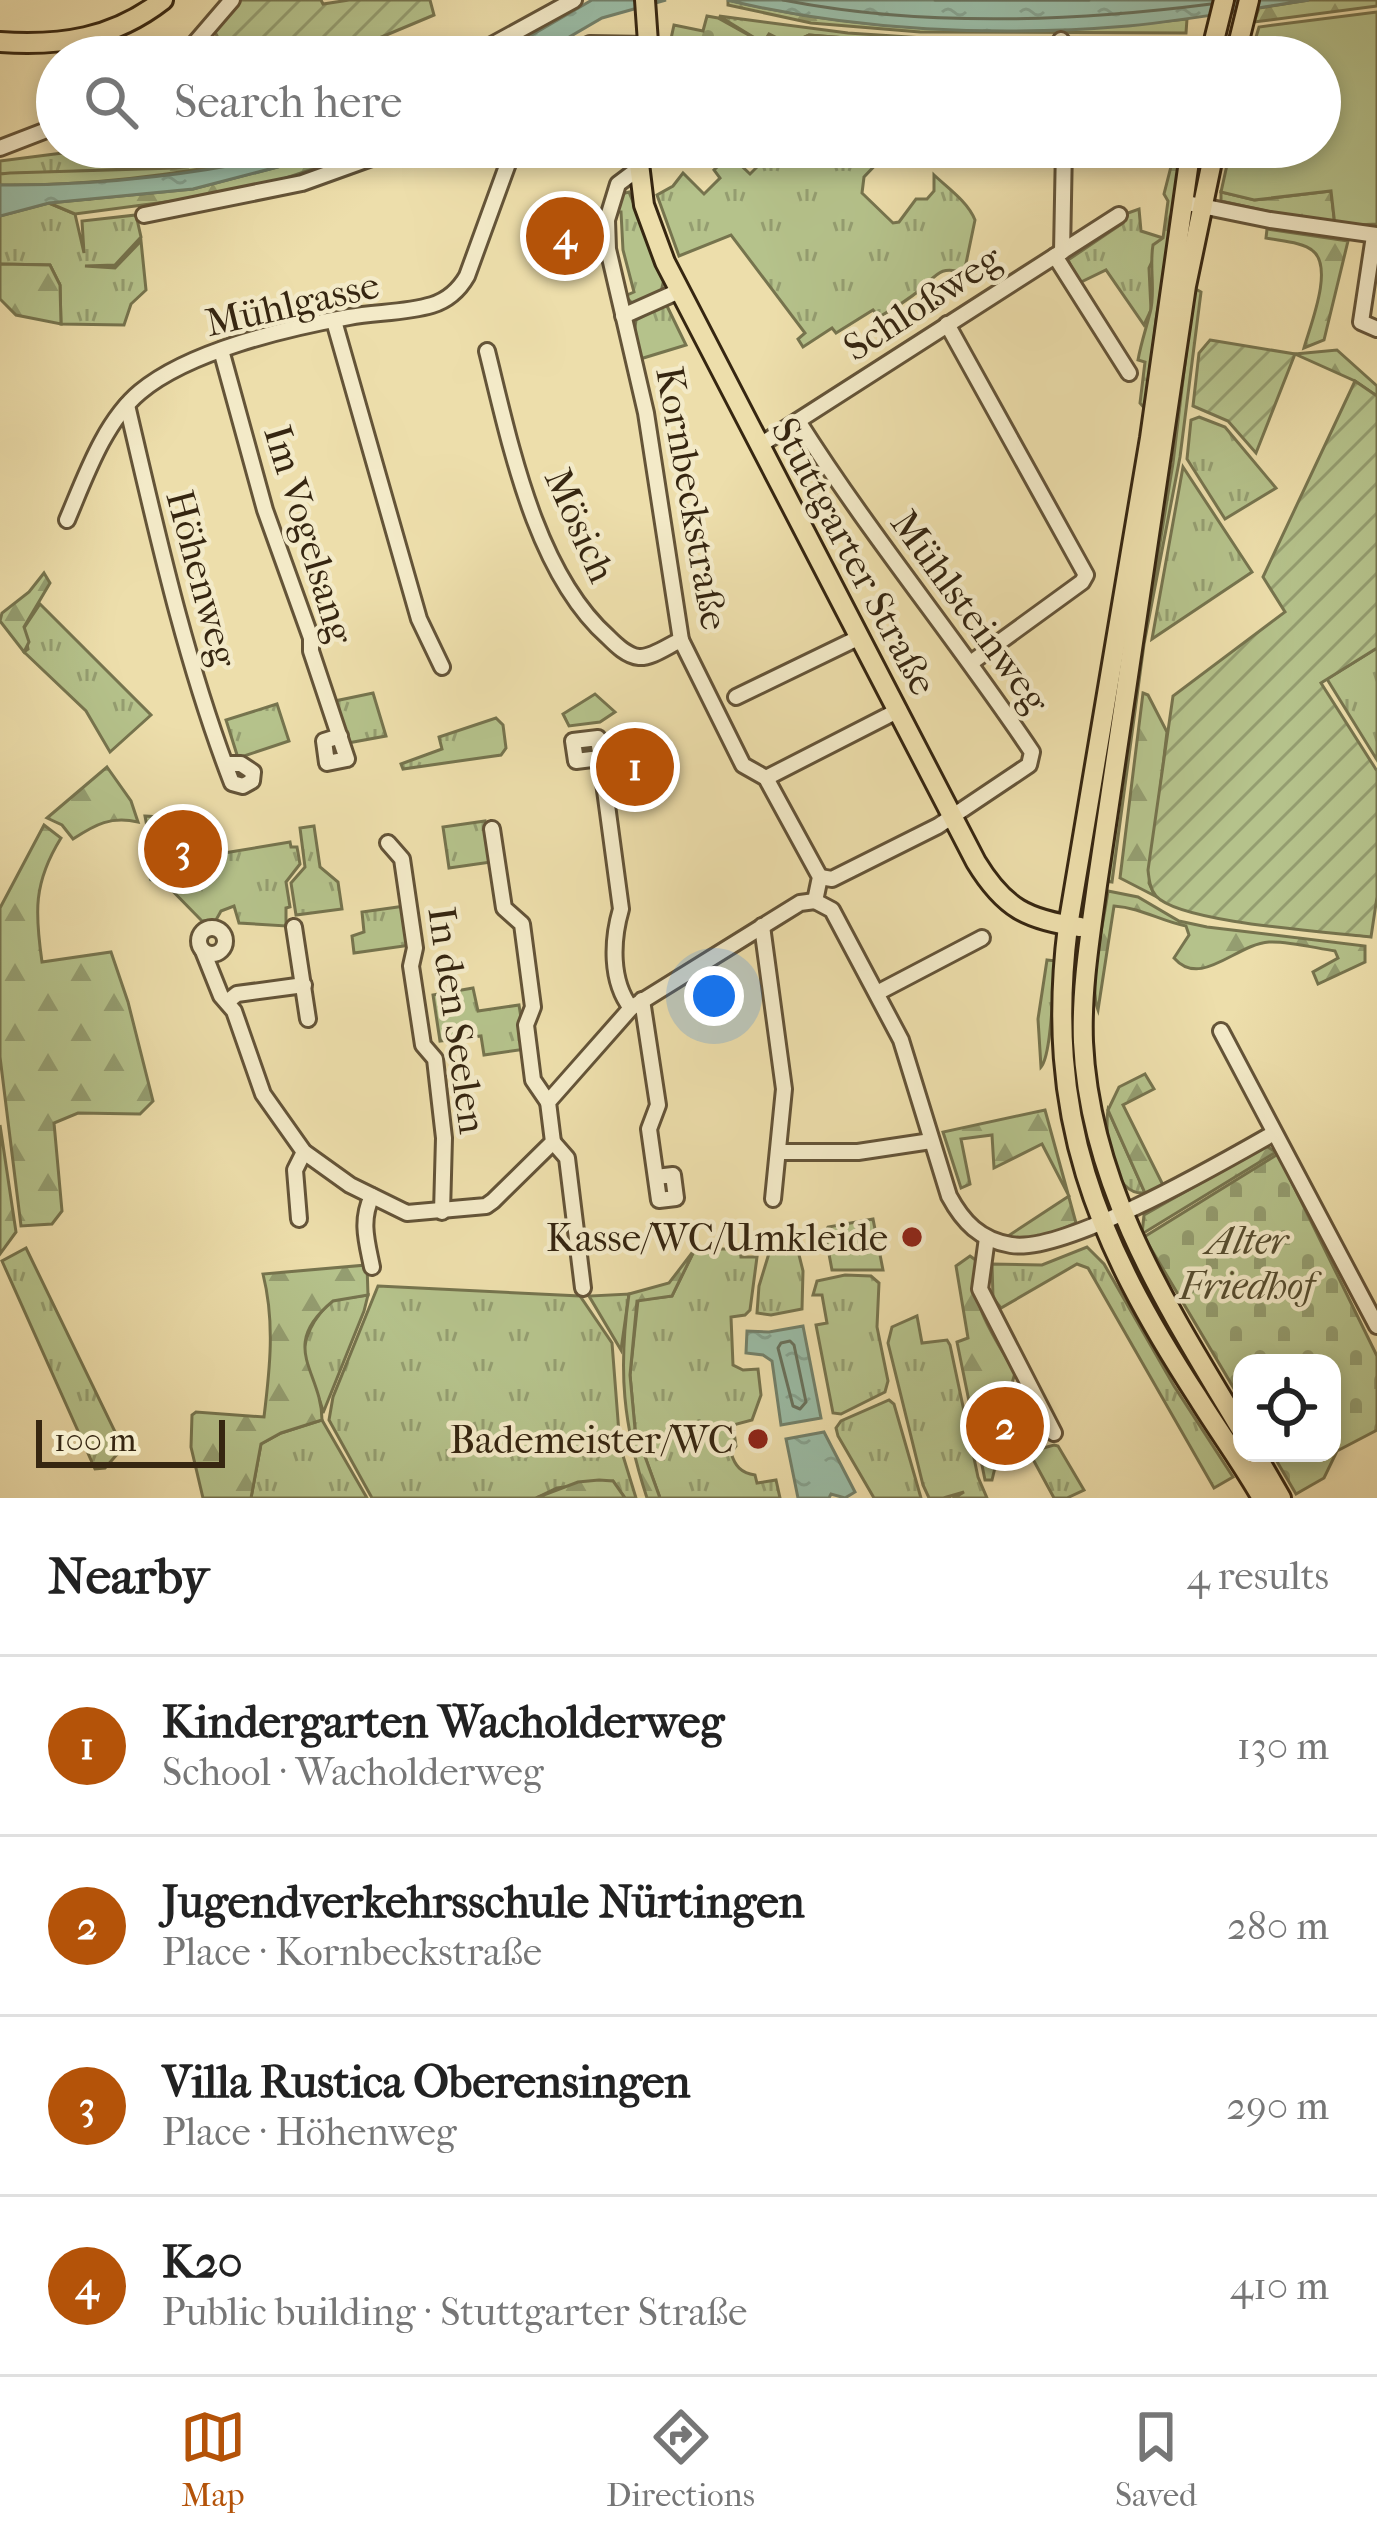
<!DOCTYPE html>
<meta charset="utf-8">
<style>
body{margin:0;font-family:"IM FELL French Canon",serif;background:#f2f2f2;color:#222}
.controls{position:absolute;right:36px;bottom:36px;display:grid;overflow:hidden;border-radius:24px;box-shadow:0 6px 18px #0003}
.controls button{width:108px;height:108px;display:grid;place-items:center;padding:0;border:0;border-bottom:3px solid #e0e0e0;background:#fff;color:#222;font:60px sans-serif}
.scale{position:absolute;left:36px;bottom:30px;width:189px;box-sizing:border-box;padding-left:12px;border:6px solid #362611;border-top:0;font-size:33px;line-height:42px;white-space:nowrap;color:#362611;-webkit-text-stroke:9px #f3eac8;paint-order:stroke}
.you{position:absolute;left:714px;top:996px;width:42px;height:42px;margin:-30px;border:9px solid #fff;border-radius:50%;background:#1a73e8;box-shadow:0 0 0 18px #1a73e833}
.badge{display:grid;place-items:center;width:78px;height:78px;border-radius:50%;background:#b45309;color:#fff;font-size:39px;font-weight:700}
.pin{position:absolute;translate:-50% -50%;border:6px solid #fff;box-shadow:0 3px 12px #0006}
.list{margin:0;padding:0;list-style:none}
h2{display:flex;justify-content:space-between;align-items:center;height:156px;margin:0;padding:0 48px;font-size:51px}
h2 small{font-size:39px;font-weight:400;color:#767676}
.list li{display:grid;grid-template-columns:78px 1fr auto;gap:36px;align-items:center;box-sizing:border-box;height:180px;padding:0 48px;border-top:3px solid #e0e0e0}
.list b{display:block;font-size:45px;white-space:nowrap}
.list p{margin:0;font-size:39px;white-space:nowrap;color:#767676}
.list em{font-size:39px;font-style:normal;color:#767676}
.icon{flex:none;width:66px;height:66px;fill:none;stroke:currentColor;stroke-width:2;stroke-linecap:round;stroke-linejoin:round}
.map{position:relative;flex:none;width:1377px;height:1498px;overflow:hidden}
.search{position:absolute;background:#fff;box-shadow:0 6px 18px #0003;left:36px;right:36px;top:36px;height:132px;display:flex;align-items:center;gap:30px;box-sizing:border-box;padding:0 42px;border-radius:66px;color:#767676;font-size:45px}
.sheet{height:876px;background:#fff}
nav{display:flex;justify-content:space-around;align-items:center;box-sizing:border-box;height:168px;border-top:3px solid #e0e0e0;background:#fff;font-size:33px;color:#767676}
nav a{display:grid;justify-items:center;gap:6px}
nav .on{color:#b45309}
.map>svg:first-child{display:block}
</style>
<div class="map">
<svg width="1377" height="1498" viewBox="0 0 1377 1498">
<defs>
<pattern id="grass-tufts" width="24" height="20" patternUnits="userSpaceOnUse" patternTransform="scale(3)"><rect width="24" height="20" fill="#b5c28b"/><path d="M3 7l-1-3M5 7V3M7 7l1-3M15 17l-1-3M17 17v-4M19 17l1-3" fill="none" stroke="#949d70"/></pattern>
<pattern id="forest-firs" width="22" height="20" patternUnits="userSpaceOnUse" patternTransform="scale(3)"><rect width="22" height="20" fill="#b5c28b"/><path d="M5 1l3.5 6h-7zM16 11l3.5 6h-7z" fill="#949d70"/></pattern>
<pattern id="cemetery-stones" width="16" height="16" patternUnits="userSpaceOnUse" patternTransform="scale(3)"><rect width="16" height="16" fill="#b5c28b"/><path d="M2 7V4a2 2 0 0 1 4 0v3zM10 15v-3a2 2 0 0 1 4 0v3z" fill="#949d70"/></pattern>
<pattern id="garden-furrows" width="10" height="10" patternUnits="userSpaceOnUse" patternTransform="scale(3)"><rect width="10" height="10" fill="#b5c28b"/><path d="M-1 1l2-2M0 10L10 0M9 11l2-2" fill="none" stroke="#949d70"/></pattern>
<pattern id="water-ripples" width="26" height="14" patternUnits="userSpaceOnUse" patternTransform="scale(3)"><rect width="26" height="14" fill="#9abca6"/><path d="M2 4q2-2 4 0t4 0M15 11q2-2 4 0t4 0" fill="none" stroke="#85a18e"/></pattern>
</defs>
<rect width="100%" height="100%" fill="#eddeab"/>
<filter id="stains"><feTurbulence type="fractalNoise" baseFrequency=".00167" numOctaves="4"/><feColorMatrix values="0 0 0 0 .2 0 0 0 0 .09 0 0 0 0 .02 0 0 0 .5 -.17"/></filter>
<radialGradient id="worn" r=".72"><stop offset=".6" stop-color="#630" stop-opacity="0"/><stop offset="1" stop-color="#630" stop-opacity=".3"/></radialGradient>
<g fill="url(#grass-tufts)" stroke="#76744e" stroke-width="3">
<path d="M719,16L848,33L983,42V49L809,35L798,40L783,54L781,51L785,42L769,34L763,43Z"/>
<path d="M246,147H288L218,163L175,168L0,174V161L86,150L196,155Z"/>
<path d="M752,147H783V155L808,156L810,147H872L883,157L864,177L862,193L893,223L899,222L916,199H927L934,191V175C948,188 968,202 975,220L964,273C940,265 937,275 921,289C908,300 893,309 879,317L873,310L836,333L832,328L803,347L798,339L805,333L731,235L679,256L657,195L673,186L683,173L704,194L720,178L714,170L730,155L750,174L764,160Z"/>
<path d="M629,192L664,279L661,292L633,304L625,296L634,292L623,250L621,212H613L621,194Z"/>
<path d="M49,203L75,214L84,253L82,221L136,215L141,237L115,265L85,266L115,268L141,241L146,290L131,304L124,325L61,324L60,285L50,265L0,264V216Z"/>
<path d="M1139,209L1141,231L1163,238L1149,268L1151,310L1144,325L1106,270L1079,283L1068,260L1123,223L1128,213Z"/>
<path d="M1194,288L1201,292L1180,457L1144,644L1112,882L1105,881L1173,463Z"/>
<path d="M666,304L686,345L640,359L634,335L636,320Z"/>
<path d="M1199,417L1225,427L1276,488L1225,519L1187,459L1191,420Z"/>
<path d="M1183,467L1252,572L1152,639Z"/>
<path d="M40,604L151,715L110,752L86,711L24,652L28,649L24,628Z"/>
<path d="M1377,648V760L1327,679Z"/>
<path d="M373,693L386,736L348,743L335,701Z"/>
<path d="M595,694L615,712L600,722L569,726L563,714Z"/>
<path d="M277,704L289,741L238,758L226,720Z"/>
<path d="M496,718L503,725L506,748L501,755L403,769L401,764L442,749L439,737Z"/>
<path d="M145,816L207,820L218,854L290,842L291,847H297L300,864L286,882L290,907L286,908V926L239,923L234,906L221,911L216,920L202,921L156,874Z"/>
<path d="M485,821L491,862L449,868L443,827Z"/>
<path d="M314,826L320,867L338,882L342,909L296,915L291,883L305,867L300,828Z"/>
<path d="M405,906L411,945L354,953L352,936L364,932L362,912Z"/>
<path d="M1047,960L1057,961C1052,985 1052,1054 1041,1067L1038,1019Z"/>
<path d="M473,988L478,1011L519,1005L526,1049L484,1055L481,1036L440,1041L433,995Z"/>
<path d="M1108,1110L1145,1193C1112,1196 1104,1136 1108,1110Z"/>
<path d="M873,1219L883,1270H832L825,1233L828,1227Z"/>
<path d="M777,1243H796L803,1271L802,1309L771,1315L757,1313L759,1286L770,1250H777Z"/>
<path d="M1087,1247L1104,1264L1174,1386L1233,1477L1214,1488L1088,1268L1077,1264L1001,1308L993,1298L992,1264L1042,1265Z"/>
<path d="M26,1248L120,1442V1451L105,1468L95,1469L2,1261Z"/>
<path d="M695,1249H740L741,1257H757L750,1310L745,1315L731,1317L733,1365L743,1370L758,1369L761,1395L752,1420L733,1425L736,1446L731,1453C735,1466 741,1473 755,1475L757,1483L776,1480L780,1498H660L635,1429L630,1375L638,1300L672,1296Z"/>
<path d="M845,1275L871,1276L879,1283L877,1327L888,1381L885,1392L841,1414L833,1413L816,1325L827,1323L822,1295H813L817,1281Z"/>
<path d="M378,1286L580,1296L612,1343L620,1446L636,1498H625L613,1481L557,1488L536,1498H372L329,1420L333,1397Z"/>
<path d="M629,1294L621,1350L589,1296Z"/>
<path d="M368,1295L364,1311L323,1413C321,1394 308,1382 305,1365C300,1340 315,1315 333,1300Z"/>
<path d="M917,1316L922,1343L947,1340L950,1345L978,1477L987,1498H954L964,1492L947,1497L951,1498H929L923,1485L888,1343L892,1327Z"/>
<path d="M889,1400L894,1404L921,1498H874L838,1436L836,1428L841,1421Z"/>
<path d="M322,1420L367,1498H251L261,1444L281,1433Z"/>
<path d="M1054,1445L1058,1446L1084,1490L1067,1498H1054L1029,1452Z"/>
</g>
<g fill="url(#forest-firs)" stroke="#76744e" stroke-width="3">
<path d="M728,0C877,36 1036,36 1187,19L1186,33L920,32L811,23L728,5Z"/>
<path d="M1309,0H1377V6L1254,22L1259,8Z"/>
<path d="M809,35L983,49V57H780L798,40Z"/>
<path d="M288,147H309C208,171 104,186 0,185V174L10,173L175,168L218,163Z"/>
<path d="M354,147H379L256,188L188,199L75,214L49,203L193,189Z"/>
<path d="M1176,147H1185L1156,320L1146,410L1140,403L1145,362L1138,360C1141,343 1146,329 1150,313C1156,293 1149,267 1153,245L1163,238L1168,201L1164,194Z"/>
<path d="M1331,191L1335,226L1221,201V192L1255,200Z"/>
<path d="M1267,229L1348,241L1324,340L1304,348C1310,326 1334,268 1313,251C1303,242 1280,241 1266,238Z"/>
<path d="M0,264L50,265L60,285L61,324L16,315L0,299Z"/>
<path d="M1337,350L1377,386V396L1355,381L1295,354Z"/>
<path d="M44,573L50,583L24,627L29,642L24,652L0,621L2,613L29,592Z"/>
<path d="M1143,693L1148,695L1167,732L1149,883L1155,896L1120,878Z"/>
<path d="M107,767L131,801L138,822C111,816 96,824 73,839L62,825L47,818Z"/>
<path d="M44,825L61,838C33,883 35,913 42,962L111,952L128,1002L153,1101L140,1114L78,1113L54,1123L62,1211L52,1224L21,1226L0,1057V908Z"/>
<path d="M1108,891L1138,897L1179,921L1207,927L1365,946V962L1318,984L1313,972L1338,958L1335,951C1315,948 1289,941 1269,942C1236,944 1201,989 1174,958L1189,935L1186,926C1160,921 1142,908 1114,906L1098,1010C1088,983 1104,922 1108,891Z"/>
<path d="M1145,1074L1154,1089L1123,1105L1163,1185L1145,1193L1108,1110L1119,1087Z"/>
<path d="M1045,1110L1076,1223L1032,1242L1005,1238L1069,1196L1042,1144L994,1168L992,1135L961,1139L970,1184L961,1188L943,1132Z"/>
<path d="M0,1125L16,1232L0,1254Z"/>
<path d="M1266,1146L1276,1152L1142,1234L1144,1215Z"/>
<path d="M695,1249L672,1296L637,1301L630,1375L635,1429L660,1498H647C623,1425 618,1370 629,1294L669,1283Z"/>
<path d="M970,1256L977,1261C967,1302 995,1337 1015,1373L1009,1394L979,1411L998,1455L992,1480H985L957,1342L968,1338L956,1266Z"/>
<path d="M367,1265L368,1295L333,1301C277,1347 322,1371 322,1420L281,1433L261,1444L251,1498H203L191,1447L192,1415L196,1412L264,1417C270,1368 275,1322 263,1274Z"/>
<path d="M599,1480L613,1481L625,1498H536L578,1482Z"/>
</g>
<g fill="url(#cemetery-stones)" stroke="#76744e" stroke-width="3">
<path d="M707,16L718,18L781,53L777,57H667L674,25L703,31Z"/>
<path d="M1278,1154L1377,1356V1430L1337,1451L1324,1478L1296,1494L1272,1453H1332V1363H1242V1402L1144,1237Z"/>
</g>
<g fill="url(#garden-furrows)" stroke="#76744e" stroke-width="3">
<path d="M238,0H321L323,4L349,0H430L434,15L334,57H191L219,40L214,30Z"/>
<path d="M1210,340L1295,354L1256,453L1228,421L1193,406L1199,353Z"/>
<path d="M1355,381L1377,396V648L1321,683L1377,771V897L1371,937C1330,932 1180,923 1156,896C1150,889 1149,879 1148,870L1173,696L1285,612L1263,577Z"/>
</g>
<path fill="#b5c28b" stroke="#76744e" stroke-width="3" d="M1377,12V224L1335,226L1331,191L1254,200L1221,192L1231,147H1320V57H1250L1259,27Z"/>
<g fill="url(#water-ripples)" stroke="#72806a" stroke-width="3">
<path d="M592,0H666L602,18L535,57H494Z"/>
<path d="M727,0H1309C1249,9 1189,20 1128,26C996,37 856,31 727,0Z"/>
<path d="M309,147H354L193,189L49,203L0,216V185C95,186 218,174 309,147Z"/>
<path d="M803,1326L821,1418L781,1425L772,1361L763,1355L746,1353L747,1331L769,1332Z"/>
<path d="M824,1432L855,1492L845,1498L831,1494L829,1498H798L786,1439Z"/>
</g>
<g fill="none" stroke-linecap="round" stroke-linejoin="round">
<g stroke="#68715c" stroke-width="3">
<path d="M783,0C921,27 1071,22 1211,4"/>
<path d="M935,0H1089"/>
<path d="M790,1341L794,1345L806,1402L800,1409L793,1406L778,1348L781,1343Z"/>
</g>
<g stroke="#72806a" stroke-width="4.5">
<path d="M160,877L175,875L180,881H190"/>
<path d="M151,879L154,878"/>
</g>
<g stroke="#645438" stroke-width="20">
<g id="minor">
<path d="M1061,40L1062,57"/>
<path d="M183,57L232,0"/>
<path d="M470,57L574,0"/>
<path d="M563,57L590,44L649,45"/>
<path d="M0,148L57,126"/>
<path d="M638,169L618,184L607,220L608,249L646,413L681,640L743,765L766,778L820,877L815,901L832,910L901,1040L949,1196C963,1222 980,1240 1011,1245C1065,1254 1223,1162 1274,1133"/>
<path d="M1182,202L1270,220L1377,235"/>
<path d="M144,215L302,183L402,147"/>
<path d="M1374,236L1361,322L1377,329"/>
<path d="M1062,252L1064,147"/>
<path d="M1055,256L1129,373"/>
<path d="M623,316L679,291"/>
<path d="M334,321L419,619L442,667"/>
<path d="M947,324L1086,575L1082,582L972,662"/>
<path d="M221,350L265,510L311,638V651L347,759L327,763L324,741L340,736"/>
<path d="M487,351C510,443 535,572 608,637C616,645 627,656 639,657C652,658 669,645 681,640"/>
<path d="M127,405C157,533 185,661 232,783L243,786L252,781L253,772L241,764H225"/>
<path d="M798,421C870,535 957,640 1032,752L1029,765L938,826L832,879L820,877"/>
<path d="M760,445L1119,215"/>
<path d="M67,520C85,478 104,422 140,392C189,351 287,328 349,317C376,312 405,313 432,305C448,300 459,290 467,276L514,147"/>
<path d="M736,697L860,637"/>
<path d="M600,758L576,761L573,741L598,738L621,909C612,940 610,981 631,1008"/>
<path d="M766,778L899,710"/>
<path d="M492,829L504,908L522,924L533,1007L526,1025L533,1080L548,1102"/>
<path d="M388,843L402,859L415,948L411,966L423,1045L435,1059L444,1138L442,1212"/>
<path d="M762,926L784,1089L773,1199"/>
<path d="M294,927L308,1019"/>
<circle cx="212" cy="941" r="13"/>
<path d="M203,951L221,996L234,1011L263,1094L304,1152L350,1185L407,1213L486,1206L493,1201L553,1142L548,1102L631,1008L800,903L815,901"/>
<path d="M877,993L982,938"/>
<path d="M642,1000L658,1105L649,1129L659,1200L676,1198L673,1175L656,1177"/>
<path d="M227,1002L237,994L304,985"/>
<path d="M1221,1031L1377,1326"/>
<path d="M553,1142L567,1158L583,1288"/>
<path d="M779,1152H858L931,1141"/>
<path d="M372,1196C360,1221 367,1242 372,1267"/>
<path d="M299,1219L295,1170L304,1152"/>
<path d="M987,1238L980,1289L1054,1433"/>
</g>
</g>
<g stroke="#362611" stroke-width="24">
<g id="major">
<path d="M645,0L649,57"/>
<path d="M0,42C61,46 113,39 163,0"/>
<path d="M1210,57L1224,0"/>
<path d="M1235,57L1249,0"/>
<path d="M637,147L644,205L665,262L976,862C1004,908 1027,920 1080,927"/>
<path d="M1191,147L1150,438L1068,926C1044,1116 1096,1241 1198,1398C1219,1432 1242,1463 1262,1498"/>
<path d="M1215,147L1186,286L1097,885C1090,937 1081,990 1083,1042C1090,1189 1169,1309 1242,1431"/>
<path d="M1255,1453L1281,1498"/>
</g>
</g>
<use href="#minor" stroke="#f3eac8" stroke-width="14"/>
<use href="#major" stroke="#eddeab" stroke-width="18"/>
</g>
<g fill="#8f2418" stroke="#f3eac8" stroke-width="4.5">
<circle cx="912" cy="1237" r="12"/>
<circle cx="758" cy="1439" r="12"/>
</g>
<g text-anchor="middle" stroke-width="9" stroke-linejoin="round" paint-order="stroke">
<g font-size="39" fill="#362611" stroke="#f3eac8">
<text transform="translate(922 302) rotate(-33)" y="14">Schloßweg</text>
<text transform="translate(292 303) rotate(-13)" y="14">Mühlgasse</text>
<text transform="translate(693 498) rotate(80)" y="14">Kornbeckstraße</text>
<text transform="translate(581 525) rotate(66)" y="14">Mösich</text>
<text transform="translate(310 534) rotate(73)" y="14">Im Vogelsang</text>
<text transform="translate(855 556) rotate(62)" y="14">Stuttgarter Straße</text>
<text transform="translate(203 578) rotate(75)" y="14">Höhenweg</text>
<text transform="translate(971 611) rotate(54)" y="14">Mühlsteinweg</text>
<text transform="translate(458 1020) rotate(82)" y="14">In den Seelen</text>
</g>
<g font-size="39" fill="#362611" stroke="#f3eac8" text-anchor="end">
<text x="888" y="1251">Kasse/WC/Umkleide</text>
<text x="734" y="1453">Bademeister/WC</text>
</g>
<g font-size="39" font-style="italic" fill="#564d30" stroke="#f3eac8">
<text x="1247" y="1254">Alter<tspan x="1247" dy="45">Friedhof</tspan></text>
</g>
</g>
<rect width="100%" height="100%" filter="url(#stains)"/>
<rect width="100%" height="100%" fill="url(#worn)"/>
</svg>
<div class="controls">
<button><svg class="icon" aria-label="locate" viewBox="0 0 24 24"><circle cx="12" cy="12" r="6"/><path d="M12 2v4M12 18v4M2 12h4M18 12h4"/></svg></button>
</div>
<div class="scale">100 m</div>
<div class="you"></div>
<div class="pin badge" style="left:635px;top:767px">1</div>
<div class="pin badge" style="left:1005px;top:1426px">2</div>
<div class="pin badge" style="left:183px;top:849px">3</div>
<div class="pin badge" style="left:565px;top:236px">4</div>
<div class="search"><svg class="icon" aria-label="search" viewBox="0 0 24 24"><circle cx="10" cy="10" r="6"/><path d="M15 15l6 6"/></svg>Search here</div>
</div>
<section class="sheet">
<h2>Nearby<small>4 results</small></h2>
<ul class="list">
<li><span class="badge">1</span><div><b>Kindergarten Wacholderweg</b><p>School · Wacholderweg</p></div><em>130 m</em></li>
<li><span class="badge">2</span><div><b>Jugendverkehrsschule Nürtingen</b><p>Place · Kornbeckstraße</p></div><em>280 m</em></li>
<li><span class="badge">3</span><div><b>Villa Rustica Oberensingen</b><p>Place · Höhenweg</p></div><em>290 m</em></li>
<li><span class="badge">4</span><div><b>K20</b><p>Public building · Stuttgarter Straße</p></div><em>410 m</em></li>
</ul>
</section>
<nav>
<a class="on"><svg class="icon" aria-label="map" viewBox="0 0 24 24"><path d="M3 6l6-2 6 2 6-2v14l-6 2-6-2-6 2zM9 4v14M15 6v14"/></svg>Map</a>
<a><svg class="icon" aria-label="directions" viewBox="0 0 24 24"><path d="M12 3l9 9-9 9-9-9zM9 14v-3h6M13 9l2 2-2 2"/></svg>Directions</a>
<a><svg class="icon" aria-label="saved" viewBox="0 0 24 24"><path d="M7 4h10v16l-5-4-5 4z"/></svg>Saved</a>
</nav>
